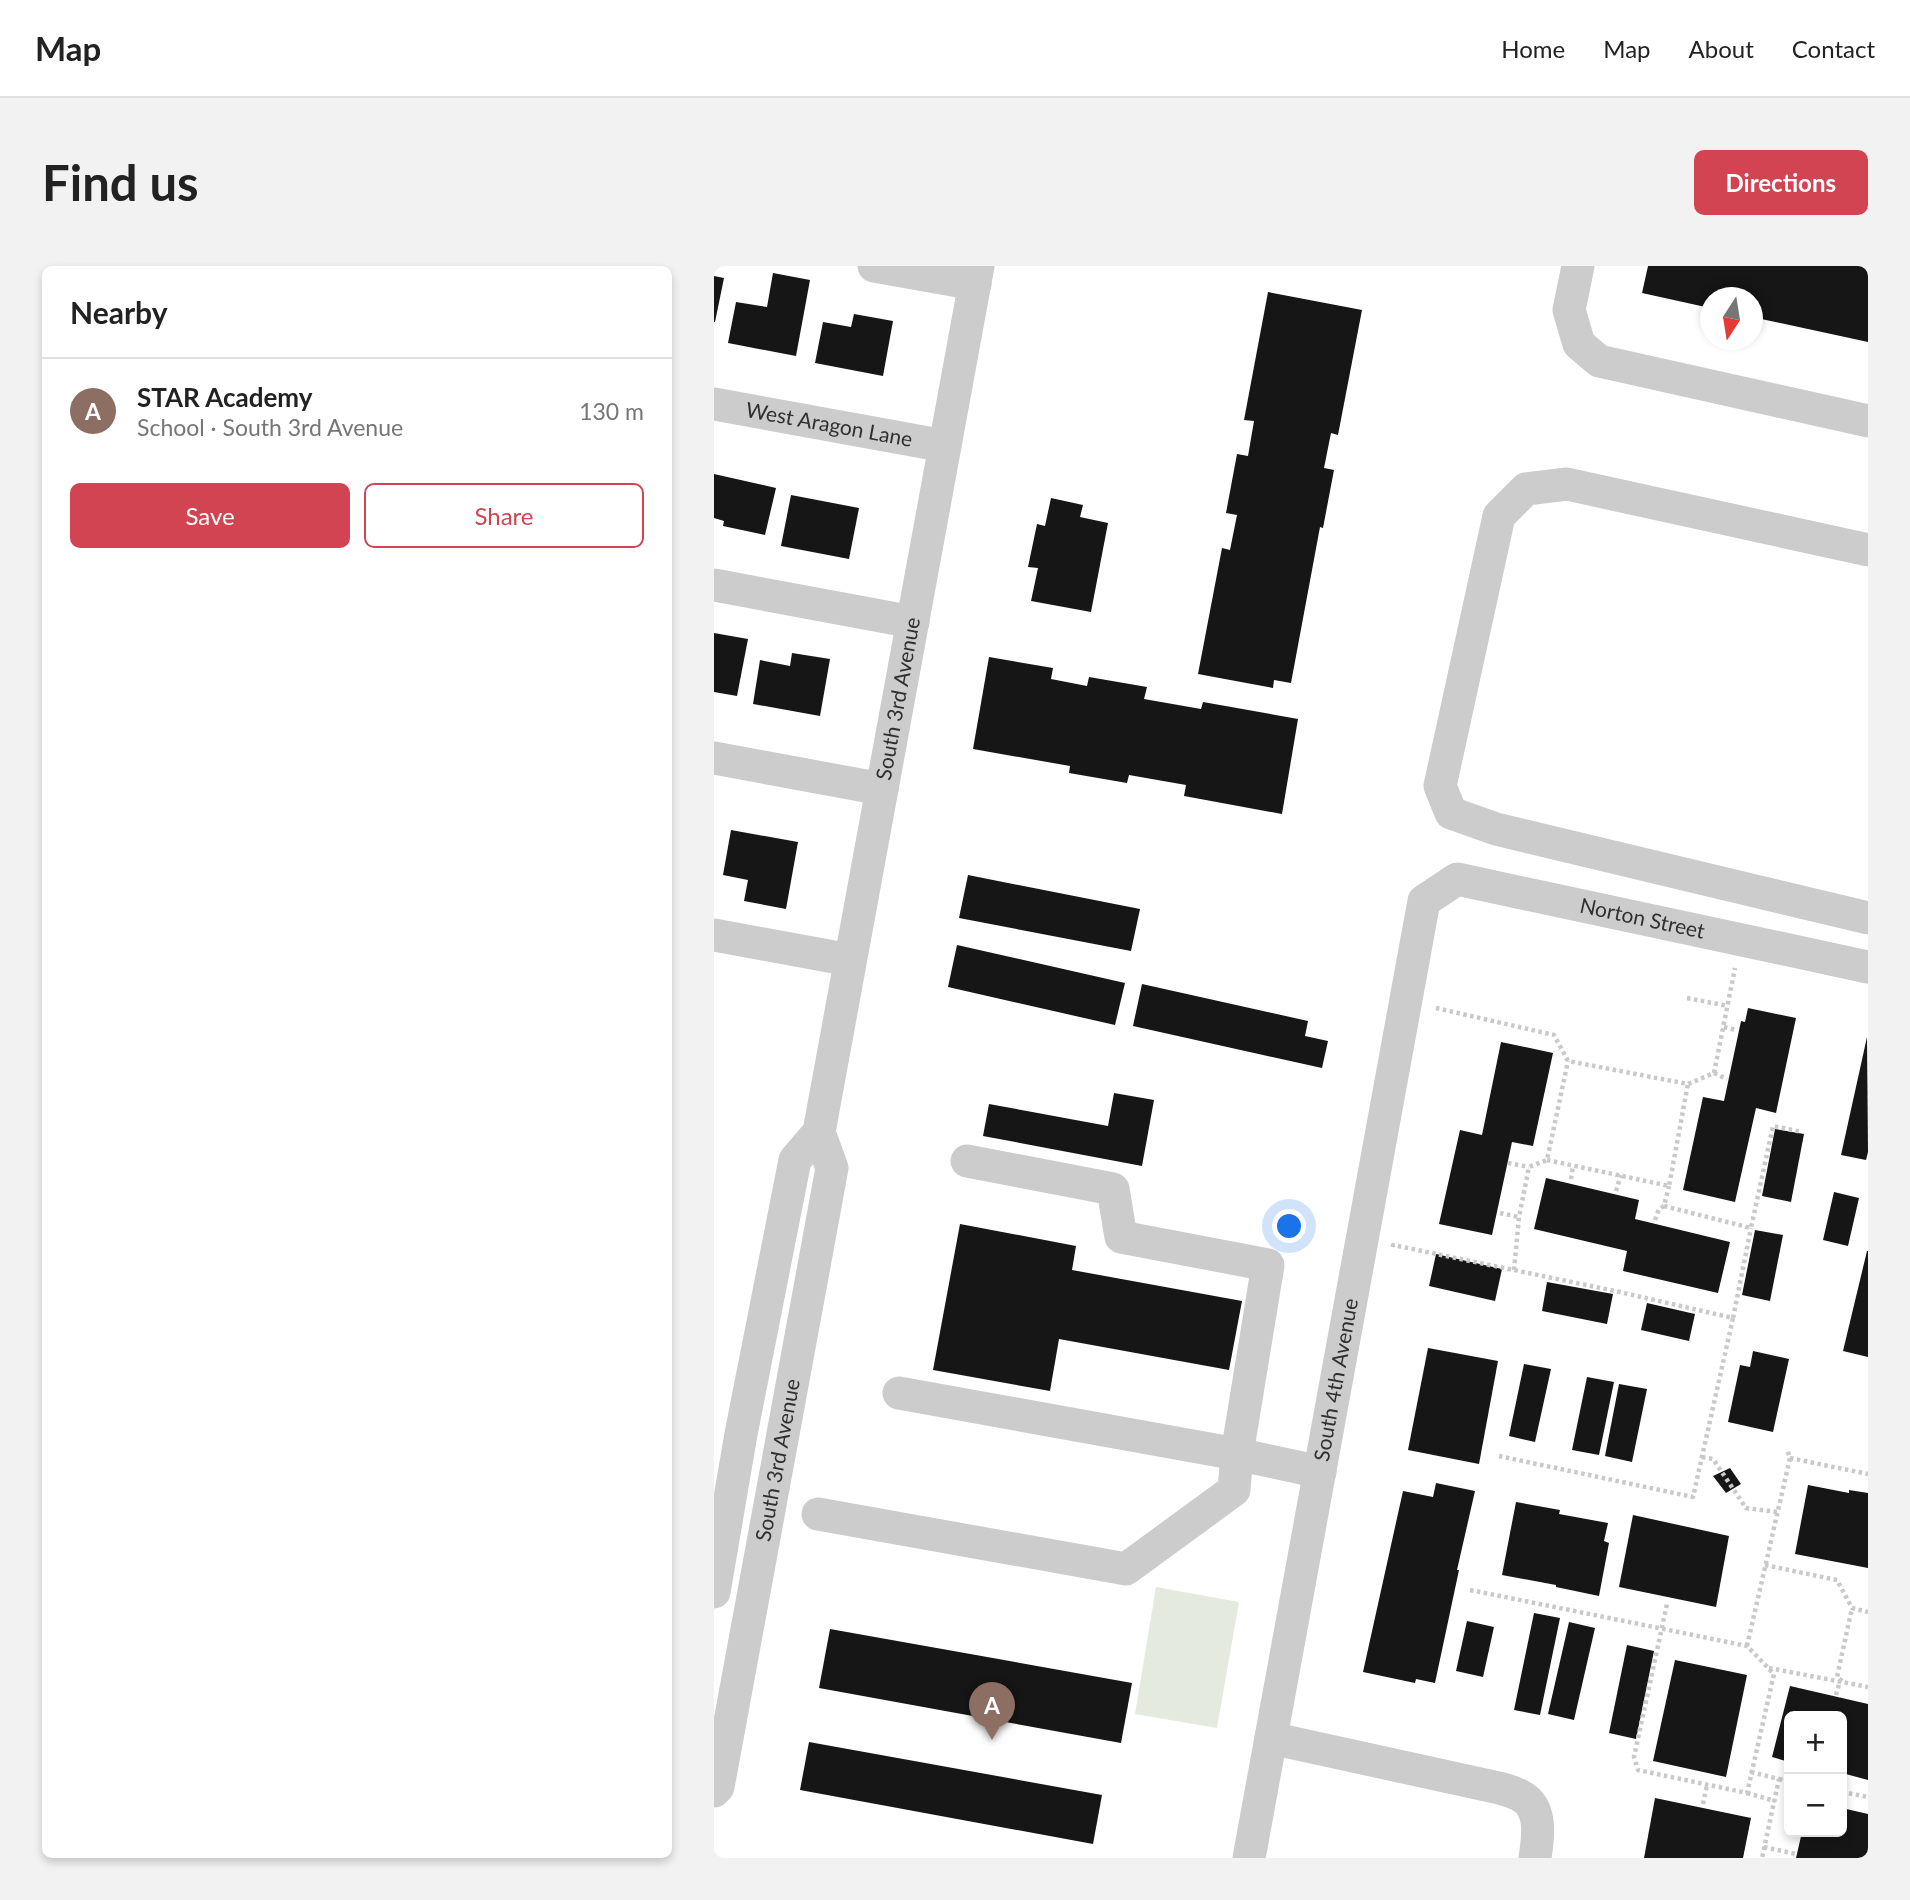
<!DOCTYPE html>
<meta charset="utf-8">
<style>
body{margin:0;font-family:Lato,sans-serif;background:#f2f2f2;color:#222}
.controls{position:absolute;right:21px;bottom:21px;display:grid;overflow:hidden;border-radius:10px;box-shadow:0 4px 10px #0003}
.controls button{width:63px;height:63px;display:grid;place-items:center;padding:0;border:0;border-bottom:2px solid #e0e0e0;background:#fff;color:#222;font:35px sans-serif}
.compass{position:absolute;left:986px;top:21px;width:63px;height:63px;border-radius:50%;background:#fff;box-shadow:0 4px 10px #0003;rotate:192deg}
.you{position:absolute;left:576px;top:961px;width:24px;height:24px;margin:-18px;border:5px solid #fff;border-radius:50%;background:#1a73e8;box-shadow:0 0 0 10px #1a73e833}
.badge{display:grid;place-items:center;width:46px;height:46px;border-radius:50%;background:#d24452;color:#fff;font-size:23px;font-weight:700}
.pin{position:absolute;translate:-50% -58px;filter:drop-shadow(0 2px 4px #0008)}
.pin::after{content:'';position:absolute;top:37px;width:24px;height:21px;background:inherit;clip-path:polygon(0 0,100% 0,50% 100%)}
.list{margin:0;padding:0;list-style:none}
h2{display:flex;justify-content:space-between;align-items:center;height:91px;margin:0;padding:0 28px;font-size:30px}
h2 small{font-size:23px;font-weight:400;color:#767676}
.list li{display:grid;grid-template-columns:46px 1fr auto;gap:21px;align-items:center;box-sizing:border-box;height:105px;padding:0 28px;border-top:2px solid #e0e0e0}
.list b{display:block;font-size:26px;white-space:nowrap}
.list p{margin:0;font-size:23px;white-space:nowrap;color:#767676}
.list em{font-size:23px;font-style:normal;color:#767676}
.actions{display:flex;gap:14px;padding:21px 28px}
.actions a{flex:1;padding:16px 0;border:2px solid #d24452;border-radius:10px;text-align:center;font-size:24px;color:#d24452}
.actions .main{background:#d24452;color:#fff}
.map{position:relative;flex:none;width:1154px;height:1592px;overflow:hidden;border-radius:10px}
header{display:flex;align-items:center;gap:42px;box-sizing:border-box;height:98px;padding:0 35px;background:#fff;border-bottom:2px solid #e0e0e0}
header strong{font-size:33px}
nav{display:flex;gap:38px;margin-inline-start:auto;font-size:24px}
.intro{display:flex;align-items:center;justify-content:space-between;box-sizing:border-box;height:168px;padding:0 42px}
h1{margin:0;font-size:49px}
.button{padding:18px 32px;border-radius:10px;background:#d24452;color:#fff;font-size:24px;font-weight:700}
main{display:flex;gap:42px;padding:0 42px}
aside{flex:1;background:#fff;border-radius:10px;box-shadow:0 4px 10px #0003}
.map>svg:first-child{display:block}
</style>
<header>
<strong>Map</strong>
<nav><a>Home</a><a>Map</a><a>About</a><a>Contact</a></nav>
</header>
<div class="intro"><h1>Find us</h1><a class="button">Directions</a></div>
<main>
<aside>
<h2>Nearby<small></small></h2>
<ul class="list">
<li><span class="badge" style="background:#8d6e63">A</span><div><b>STAR Academy</b><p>School · South 3rd Avenue</p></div><em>130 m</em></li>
</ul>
<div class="actions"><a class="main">Save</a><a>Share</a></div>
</aside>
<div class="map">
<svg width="1154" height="1592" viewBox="0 0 1154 1592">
<rect width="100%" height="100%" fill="#fff"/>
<path fill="#e5eade" d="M442,1321L525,1336L503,1462L421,1448Z"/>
<g fill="#161616">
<path d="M934,0H1154V76L1038,51V32H996V42L928,27Z"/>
<path d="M59,7L96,14L82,90L14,77L22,36L53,41Z"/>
<path d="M0,10L10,12L1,56H0Z"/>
<path d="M554,26L648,44L624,169L617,167L610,202L620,204L609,262L606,261L577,417L560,414L559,422L484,408L508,282L516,284L523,249L512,247L523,188L534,190L540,155L530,154Z"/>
<path d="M140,48L179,55L169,110L101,97L109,56L137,61Z"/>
<path d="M0,208L62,222L51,269L9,260L10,255L0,252Z"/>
<path d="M77,229L145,242L135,293L67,280Z"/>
<path d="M337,232L369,239L366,251L394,257L377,346L317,335L324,302L314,301L323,258L331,260Z"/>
<path d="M0,367L34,373L23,430L0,426Z"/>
<path d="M78,387L116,393L106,450L39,438L46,394L76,400Z"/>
<path d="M275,391L339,402L337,413L373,420L375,411L433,421L430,433L487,443L489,436L584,453L568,548L470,530L472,519L415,509L413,517L355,507L356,500L259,483Z"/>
<path d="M17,564L84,576L72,643L30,635L34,614L9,609Z"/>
<path d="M254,609L426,643L417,685L245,652Z"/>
<path d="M243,679L411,717L401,759L234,721Z"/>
<path d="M428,718L594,755L591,770L614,775L608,802L419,760Z"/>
<path d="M1034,742L1082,752L1062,847L1042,842L1021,936L969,924L989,831L1010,835L1027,755L1031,756Z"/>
<path d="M1153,771L1154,886L1152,894L1127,889Z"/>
<path d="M787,776L839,787L819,880L798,876L778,969L725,958L746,864L768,869Z"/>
<path d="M400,827L440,834L428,900L269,870L275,838L394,860Z"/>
<path d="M1061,863L1090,868L1077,936L1048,930Z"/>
<path d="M832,912L925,934L921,953L1016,976L1004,1027L909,1005L913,985L820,963Z"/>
<path d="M1120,926L1145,932L1134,980L1109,974Z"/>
<path d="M246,958L362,980L358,1004L528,1035L515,1104L345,1073L336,1125L219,1104Z"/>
<path d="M1041,964L1069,969L1056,1035L1028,1029Z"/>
<path d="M1153,985H1154V1091L1129,1085Z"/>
<path d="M722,988L788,1003L781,1035L715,1020Z"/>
<path d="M833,1016L899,1028L893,1058L828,1045Z"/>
<path d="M933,1037L981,1048L975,1075L927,1064Z"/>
<path d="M714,1082L784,1095L765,1198L694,1184Z"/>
<path d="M1039,1085L1075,1093L1059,1166L1014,1156L1026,1099L1036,1101Z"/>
<path d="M810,1098L837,1103L821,1176L795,1170Z"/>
<path d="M873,1111L900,1116L885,1189L858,1184Z"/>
<path d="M905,1118L933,1123L918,1196L891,1190Z"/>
<path d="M1016,1202L1027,1218L1012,1227L999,1210Z"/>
<path d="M722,1217L761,1225L743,1304H745L721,1417L702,1413L701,1417L649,1406L689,1225L719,1231Z"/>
<path d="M1094,1219L1135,1227V1224L1154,1227V1302L1081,1288Z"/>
<path d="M802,1236L846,1244L845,1248L894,1257L890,1275L895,1277L885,1330L842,1321V1319L788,1309Z"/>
<path d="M919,1249L1015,1270L1002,1341L905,1321Z"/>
<path d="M820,1347L846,1352L826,1449L800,1444Z"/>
<path d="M753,1355L780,1361L769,1411L742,1405Z"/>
<path d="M855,1356L881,1362L860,1454L834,1448Z"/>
<path d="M116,1363L418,1417L407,1477L105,1422Z"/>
<path d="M913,1379L940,1385L922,1473L895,1467Z"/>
<path d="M961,1394L1033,1409L1012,1511L939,1495Z"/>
<path d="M1076,1420L1154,1438V1514L1128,1507V1450H1075V1496L1058,1491Z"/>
<path d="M95,1476L388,1529L379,1578L86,1524Z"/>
<path d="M941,1532L1037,1552L1029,1592H930Z"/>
<path d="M1128,1542L1154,1548V1592H1082L1088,1566H1128Z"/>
</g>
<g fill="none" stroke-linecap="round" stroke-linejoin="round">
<g stroke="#c9c9c9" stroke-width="4.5" stroke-dasharray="3.5 3.5" stroke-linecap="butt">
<path d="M973,732L1014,740"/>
<path d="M722,742L840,769L854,795L974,818L1000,807L1021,702"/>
<path d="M1010,761L1022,764"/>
<path d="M1000,807L1013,813"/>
<path d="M833,894L955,920L974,818"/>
<path d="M794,897L815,901"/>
<path d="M857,913L859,900"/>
<path d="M902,925L907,909"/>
<path d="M950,940L1037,962L1059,860L1088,866"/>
<path d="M786,947L805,951"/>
<path d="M941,954L945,943L950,940L955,920"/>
<path d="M679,981V979L901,1025L1019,1052L979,1231L785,1190"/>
<path d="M800,1004L805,951L815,901L833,894L854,795"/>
<path d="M1019,1052L1037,962"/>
<path d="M988,1191L999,1193L1032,1242L1063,1246"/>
<path d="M1076,1192L1154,1208"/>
<path d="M1051,1299L1123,1314L1138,1342L1154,1346"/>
<path d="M756,1324L925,1358L1033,1380L1060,1408L1033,1527L924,1504L920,1491L953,1338"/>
<path d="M1033,1380L1076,1192L1073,1183"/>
<path d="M1055,1402L1154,1421"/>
<path d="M1128,1415L1123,1411L1138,1342"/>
<path d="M1122,1429L1126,1415"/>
<path d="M1037,1506L1065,1513L1048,1592"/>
<path d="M1065,1513L1075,1515"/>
<path d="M1128,1526L1154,1531"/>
<path d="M1033,1527L1061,1535"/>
<path d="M989,1538L993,1519"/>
<path d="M1050,1581L1082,1588"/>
</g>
<g stroke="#ccc" stroke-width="33">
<path d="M160,0L261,18"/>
<path d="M864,0L855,44L865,78L885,95L1154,155"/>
<path id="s1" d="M0,138L231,180"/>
<path d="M1154,284L853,218L812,223L785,250L726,520L737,547L782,563L1154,652"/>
<path d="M0,319L199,356"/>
<path d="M0,492L168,523"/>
<path d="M0,669L136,694"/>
<path d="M253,895L399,923L407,971L554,999L523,1188L606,1206"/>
<path d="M104,1248L412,1303L520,1224L523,1188L185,1127"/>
<path id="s2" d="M0,1326L27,1168L81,894L105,866L264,0"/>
<path d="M557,1472L785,1522C792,1524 800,1526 807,1530C829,1542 824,1572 821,1592"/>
<path id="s3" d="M0,1525L4,1521L118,902L105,866"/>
<path id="s4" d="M535,1592L710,635L743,613L1154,701"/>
</g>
</g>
<g text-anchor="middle" stroke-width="7" stroke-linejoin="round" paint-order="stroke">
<g font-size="21" fill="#2f2f2f" stroke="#fff">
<text dy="7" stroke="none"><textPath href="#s1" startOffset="117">West Aragon Lane</textPath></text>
<text dy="7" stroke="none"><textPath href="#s2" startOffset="917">South 3rd Avenue</textPath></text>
<text dy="7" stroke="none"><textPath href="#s4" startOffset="1202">Norton Street</textPath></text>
<text dy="7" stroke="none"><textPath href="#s4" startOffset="486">South 4th Avenue</textPath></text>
<text dy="7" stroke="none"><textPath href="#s3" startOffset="338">South 3rd Avenue</textPath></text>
</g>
</g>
</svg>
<div class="controls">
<button>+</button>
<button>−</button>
</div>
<svg class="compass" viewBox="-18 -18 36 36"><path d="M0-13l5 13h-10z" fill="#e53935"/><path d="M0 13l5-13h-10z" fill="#767676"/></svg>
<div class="you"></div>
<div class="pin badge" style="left:278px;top:1474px;background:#8d6e63">A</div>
</div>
</main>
